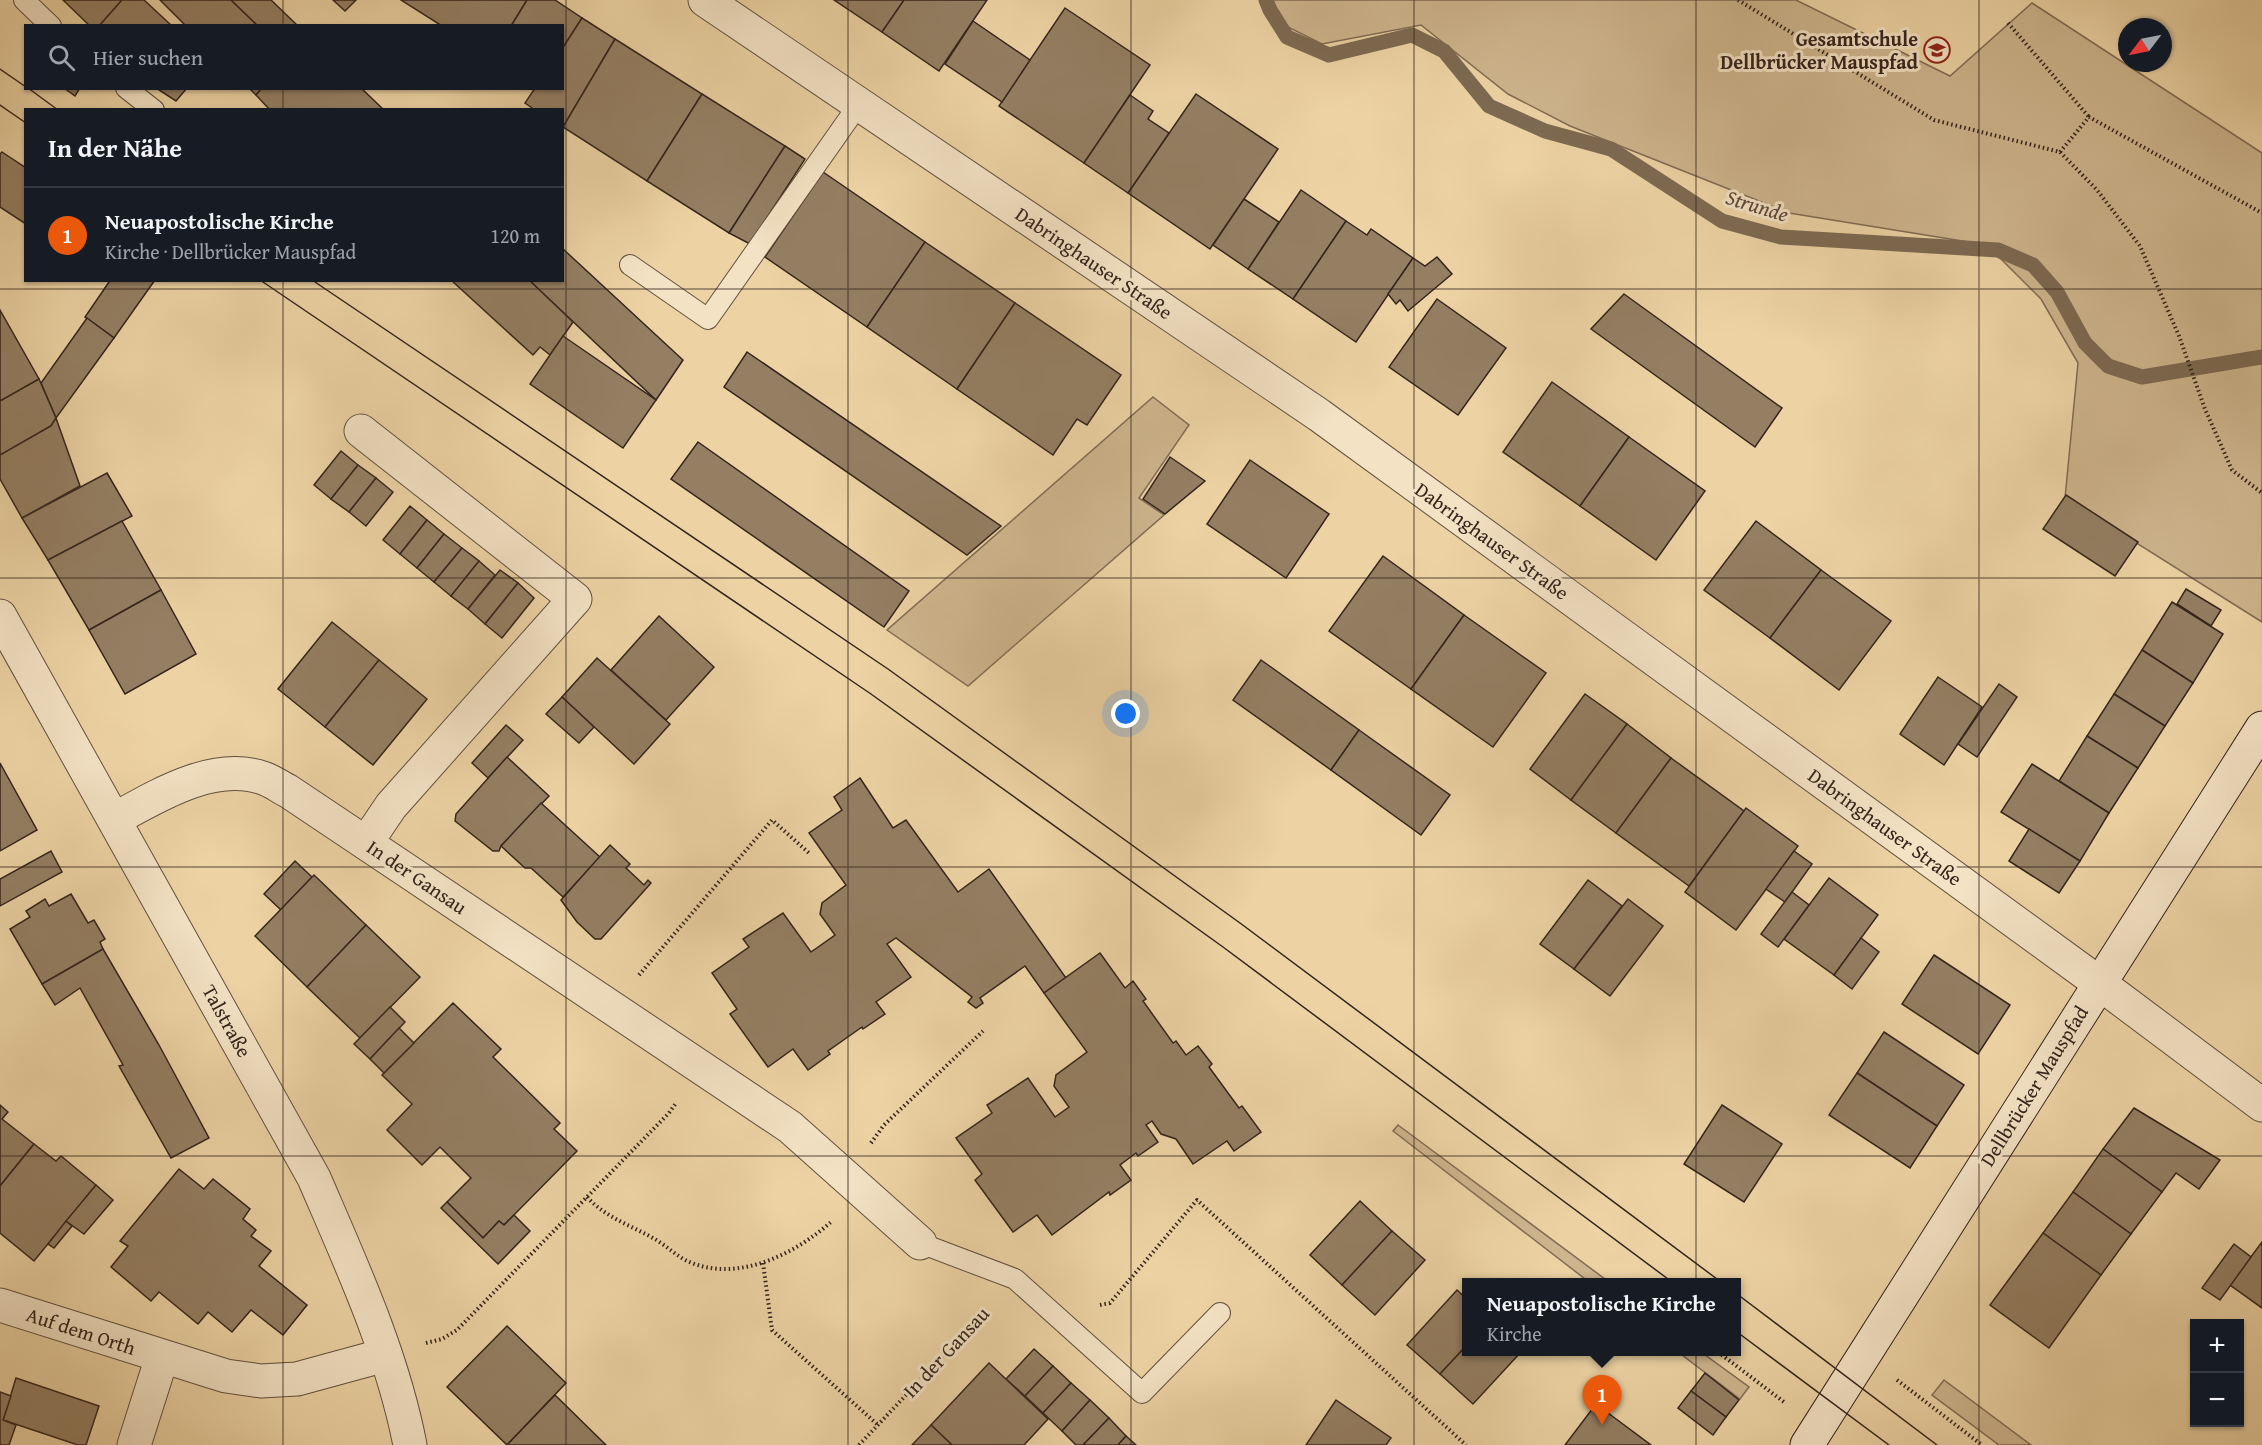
<!DOCTYPE html>
<html lang="de">
<meta charset="utf-8">
<style>
body{margin:0;font-family:"Gentium Book Plus",serif;background:#20242c;color:#f1f3f6}
.controls{position:absolute;right:18px;bottom:18px;display:grid;overflow:hidden;border-radius:0px;box-shadow:0 2px 4px #0004}
.controls button{width:54px;height:54px;display:grid;place-items:center;padding:0;border:0;border-bottom:2px solid #363941;background:#171b24;color:#f1f3f6;font:30px sans-serif}
.compass{position:absolute;left:2118px;top:18px;width:54px;height:54px;border-radius:50%;background:#171b24;box-shadow:0 2px 4px #0004;rotate:238deg}
.you{position:absolute;left:1126px;top:714px;width:21px;height:21px;margin:-15px;border:4px solid #fff;border-radius:50%;background:#1a73e8;box-shadow:0 0 0 9px #1a73e833}
.badge{display:grid;place-items:center;width:39px;height:39px;border-radius:50%;background:#ea580c;color:#fff;font-size:20px;font-weight:700}
.pin{position:absolute;translate:-50% -50px;filter:drop-shadow(0 2px 3px #0008)}
.pin::after{content:'';position:absolute;top:32px;width:21px;height:18px;background:inherit;clip-path:polygon(0 0,100% 0,50% 100%)}
.popup{position:absolute;left:1462px;top:1278px;width:279px;height:78px;box-sizing:border-box;display:grid;place-content:center;border-radius:0px;background:#171b24;filter:drop-shadow(0 2px 4px #0005);font-size:20px;white-space:nowrap;color:#9ea1a6}
.popup b{font-size:22px;color:#f1f3f6}
.popup::after{content:'';position:absolute;left:50%;top:100%;margin-left:-12px;border:12px solid transparent;border-top-color:#171b24}
.list{margin:0;padding:0;list-style:none}
h2{display:flex;justify-content:space-between;align-items:center;height:78px;margin:0;padding:0 24px;font-size:26px}
h2 small{font-size:20px;font-weight:400;color:#9ea1a6}
.list li{display:grid;grid-template-columns:39px 1fr auto;gap:18px;align-items:center;box-sizing:border-box;height:96px;padding:0 24px;border-top:2px solid #363941}
.list b{display:block;font-size:22px;white-space:nowrap}
.list p{margin:0;font-size:20px;white-space:nowrap;color:#9ea1a6}
.list em{font-size:20px;font-style:normal;color:#9ea1a6}
.icon{flex:none;width:33px;height:33px;fill:none;stroke:currentColor;stroke-width:2;stroke-linecap:round;stroke-linejoin:round}
.map{position:relative;flex:none;width:2262px;height:1445px;overflow:hidden}
.search{position:absolute;background:#171b24;box-shadow:0 2px 4px #0004;left:24px;top:24px;width:540px;height:66px;display:flex;align-items:center;gap:15px;box-sizing:border-box;padding:0 21px;border-radius:0px;color:#9ea1a6;font-size:22px}
.panel{position:absolute;background:#171b24;box-shadow:0 2px 4px #0004;left:24px;top:108px;width:540px;height:174px;border-radius:0px}
.map>svg:first-child{display:block}
</style>
<div class="map">
<svg width="2262" height="1445" viewBox="0 0 2262 1445">
<rect width="100%" height="100%" fill="#edd3a4"/>
<filter id="stains"><feTurbulence type="fractalNoise" baseFrequency=".00333" numOctaves="4"/><feColorMatrix values="0 0 0 0 .2 0 0 0 0 .09 0 0 0 0 .02 0 0 0 .5 -.17"/></filter>
<radialGradient id="worn" r=".72"><stop offset=".6" stop-color="#630" stop-opacity="0"/><stop offset="1" stop-color="#630" stop-opacity=".3"/></radialGradient>
<g fill="#ceb58d" stroke="#816c55" stroke-width="1.5">
<path d="M1271,0H1796L1950,76L2032,3L2262,153V622L2065,498L2078,363L2041,299L1987,245L1789,213L1570,126L1508,94L1421,25L1322,44L1284,25Z"/>
<path d="M1153,397L1189,425L1139,498L1164,515L968,686L887,630Z"/>
<path d="M1398,1125L1609,1282H1589L1393,1131Z"/>
<path d="M1678,1352H1701L1749,1387L1740,1399Z"/>
<path d="M1944,1380L2031,1445H1999L1932,1395Z"/>
</g>
<g fill="none" stroke-linecap="round" stroke-linejoin="round">
<path stroke="#7d6a52" stroke-width="15" d="M1266,0L1270,10L1287,37L1329,55L1412,35L1444,51L1489,106L1545,131L1611,149L1722,221L1781,237L1998,250L2033,265L2057,292L2085,343L2108,366L2142,377L2262,357"/>
</g>
<g fill="#947f63" stroke="#34241d" stroke-width="1.5">
<path d="M63,0H122L99,26H90Z"/>
<path d="M122,0H144L172,26H99Z"/>
<path d="M160,0H231L258,26H186Z"/>
<path d="M231,0H271L298,26H258Z"/>
<path d="M333,0H356L345,11Z"/>
<path d="M401,0H527L511,26H442Z"/>
<path d="M527,0H555L582,18L562,49V26H511Z"/>
<path d="M834,0H904L882,32Z"/>
<path d="M904,0H987L939,71L882,32Z"/>
<path d="M1065,8L1150,65L1084,163L999,106Z"/>
<path d="M582,18L615,39L563,127L562,110H535L525,103L535,88H562V49Z"/>
<path d="M973,21L1030,60L1002,102L945,64Z"/>
<path d="M615,39L702,94L647,181L563,127Z"/>
<path d="M64,88H80L75,96Z"/>
<path d="M156,88H187L176,101Z"/>
<path d="M249,88H262L256,95Z"/>
<path d="M262,88H361L384,110H270L256,95Z"/>
<path d="M702,94L785,146L729,233L647,181Z"/>
<path d="M1196,94L1278,149L1210,249L1128,193Z"/>
<path d="M1130,95L1153,111L1148,119L1169,133L1128,193L1084,163Z"/>
<path d="M785,146L805,159L750,244L729,233Z"/>
<path d="M2,152L26,168V224L0,207V154Z"/>
<path d="M823,172L925,242L867,327L765,257Z"/>
<path d="M1301,190L1346,221L1293,299L1248,269Z"/>
<path d="M1244,199L1279,222L1248,269L1213,245Z"/>
<path d="M1346,221L1367,235L1371,229L1413,258L1356,342L1293,299Z"/>
<path d="M925,242L1015,303L957,389L867,327Z"/>
<path d="M562,248L683,360L656,400L529,280H562Z"/>
<path d="M1437,257L1452,274L1408,311L1400,300L1396,304L1388,294L1413,258L1425,266Z"/>
<path d="M107,280H155L114,338L85,317L109,282Z"/>
<path d="M451,280H529L573,322L550,355L540,347L533,355Z"/>
<path d="M1624,294L1782,408L1755,447L1591,329Z"/>
<path d="M1437,299L1506,348L1458,415L1389,367Z"/>
<path d="M1015,303L1121,375L1087,425L1077,419L1053,455L957,389Z"/>
<path d="M0,310L39,379L0,401Z"/>
<path d="M87,318L114,338L56,418L41,383Z"/>
<path d="M563,336L656,400L623,448L530,384Z"/>
<path d="M747,352L1001,526L967,555L724,387Z"/>
<path d="M39,379L56,418L51,426L0,455V401Z"/>
<path d="M1552,382L1629,437L1580,506L1503,452Z"/>
<path d="M56,418L80,486L22,518L0,479V455L51,426Z"/>
<path d="M1629,437L1705,491L1656,560L1580,506Z"/>
<path d="M698,442L909,591L884,627L671,479Z"/>
<path d="M341,451L358,465L331,499L314,485Z"/>
<path d="M1170,457L1205,481L1165,514L1143,499Z"/>
<path d="M1250,460L1329,514L1286,578L1207,524Z"/>
<path d="M358,465L376,478L349,512L331,499Z"/>
<path d="M107,473L132,516L48,560L22,518Z"/>
<path d="M376,478L393,492L366,526L349,512Z"/>
<path d="M2066,495L2138,542L2115,576L2043,529Z"/>
<path d="M410,506L427,520L400,554L383,540Z"/>
<path d="M427,520L444,534L417,568L400,554Z"/>
<path d="M122,521L161,590L89,630L48,560Z"/>
<path d="M1756,521L1821,570L1770,638L1704,590Z"/>
<path d="M444,534L462,548L434,582L417,568Z"/>
<path d="M462,548L479,561L451,596L434,582Z"/>
<path d="M1383,556L1464,615L1411,689L1329,631Z"/>
<path d="M479,561L495,575L468,609L451,596Z"/>
<path d="M500,570L518,583L485,624L468,609Z"/>
<path d="M1821,570L1891,621L1839,690L1770,638Z"/>
<path d="M518,583L534,598L502,638L485,624Z"/>
<path d="M2186,589L2221,610L2211,626L2177,604Z"/>
<path d="M161,590L196,654L125,694L89,630Z"/>
<path d="M2172,602L2223,634L2193,683L2142,650Z"/>
<path d="M1464,615L1546,673L1493,747L1411,689Z"/>
<path d="M659,616L714,667L666,720L611,670Z"/>
<path d="M332,622L379,660L325,727L278,689Z"/>
<path d="M2142,650L2193,683L2165,726L2114,694Z"/>
<path d="M597,658L670,724L634,764L562,697Z"/>
<path d="M379,660L427,699L373,765L325,727Z"/>
<path d="M1261,660L1359,730L1331,770L1233,700Z"/>
<path d="M1938,677L1982,707L1944,765L1900,734Z"/>
<path d="M1999,684L2017,697L1977,757L1958,744Z"/>
<path d="M1585,694L1627,724L1571,800L1530,769Z"/>
<path d="M2114,694L2165,726L2138,768L2087,736Z"/>
<path d="M562,697L594,727L579,743L546,714Z"/>
<path d="M1627,724L1671,758L1616,833L1571,800Z"/>
<path d="M506,725L523,740L488,778L472,763Z"/>
<path d="M1359,730L1450,795L1421,835L1331,770Z"/>
<path d="M2087,736L2138,768L2109,813L2059,781Z"/>
<path d="M507,757L549,796L501,846L499,851H493L455,821L456,814Z"/>
<path d="M1671,758L1744,811L1689,886L1616,833Z"/>
<path d="M0,763L37,830L0,851Z"/>
<path d="M2032,764L2109,813L2080,861L2001,812Z"/>
<path d="M860,778L893,828L906,820L958,892L989,869L1066,978L1044,993L1025,966L980,998L983,1003L976,1008L968,1002L972,997L896,938L887,944L911,977L876,1002L885,1014L863,1029L862,1027L828,1051L830,1054L808,1070L793,1049L768,1067L730,1014L737,1009L712,973L749,947L743,939L783,913L811,952L835,935L820,914L822,903L846,885L809,833L842,810L834,797Z"/>
<path d="M541,803L600,857L563,897L531,868H525L501,846Z"/>
<path d="M1746,808L1798,846L1736,930L1685,892Z"/>
<path d="M2029,829L2080,861L2059,893L2009,861Z"/>
<path d="M610,845L630,864L626,868L644,885L648,880L651,883L601,939H595L577,922L561,900Z"/>
<path d="M51,851L62,872L0,906V879Z"/>
<path d="M1794,851L1812,864L1785,902L1766,889Z"/>
<path d="M295,861L312,877L281,910L264,894Z"/>
<path d="M314,875L366,925L307,987L255,936Z"/>
<path d="M1829,878L1878,915L1834,975L1784,939Z"/>
<path d="M1588,880L1622,906L1574,969L1540,944Z"/>
<path d="M1792,892L1809,905L1778,947L1761,934Z"/>
<path d="M71,894L88,923L94,920L105,939L100,942L103,949L42,984L10,929L30,917L26,911L45,899L49,906Z"/>
<path d="M1628,899L1663,926L1610,996L1574,969Z"/>
<path d="M366,925L420,977L360,1038L307,987Z"/>
<path d="M1861,938L1879,952L1852,989L1834,975Z"/>
<path d="M103,949L159,1045L209,1138L171,1158L119,1066L123,1065L80,988L55,1005L42,984Z"/>
<path d="M1100,953L1125,988L1133,981L1146,999L1143,1001L1173,1043L1176,1041L1186,1055L1198,1046L1212,1064L1209,1067L1239,1108L1242,1106L1261,1132L1234,1151L1227,1141L1193,1164L1176,1139L1161,1134L1152,1121L1146,1125L1158,1142L1138,1156L1136,1153L1120,1165L1131,1180L1110,1195L1109,1192L1052,1235L1037,1215L1013,1232L975,1180L982,1174L956,1138L992,1113L987,1105L1028,1078L1055,1117L1069,1107L1054,1086L1056,1075L1087,1052L1044,993Z"/>
<path d="M1934,955L2010,1005L1978,1054L1902,1004Z"/>
<path d="M453,1003L501,1049L493,1057L560,1123L554,1129L577,1151L504,1225L499,1221L483,1238L447,1202L471,1178L440,1147L422,1165L387,1130L412,1104L382,1075Z"/>
<path d="M390,1007L405,1022L370,1059L354,1044Z"/>
<path d="M399,1028L414,1043L384,1073L370,1059Z"/>
<path d="M1884,1032L1964,1085L1937,1126L1857,1073Z"/>
<path d="M1857,1073L1937,1126L1910,1168L1829,1115Z"/>
<path d="M0,1105L8,1112L2,1119L34,1144L0,1186Z"/>
<path d="M1722,1105L1782,1144L1744,1202L1684,1164Z"/>
<path d="M2134,1108L2220,1160L2199,1189L2176,1173L2162,1192L2103,1149Z"/>
<path d="M34,1144L56,1161L61,1156L96,1185L34,1261L0,1233V1186Z"/>
<path d="M2103,1149L2162,1192L2131,1234L2073,1192Z"/>
<path d="M179,1169L204,1189L213,1179L250,1209L243,1219L256,1230L251,1236L271,1251L259,1266L307,1305L283,1335L251,1310L232,1332L208,1312L198,1324L159,1292L151,1301L111,1267L128,1246L120,1241Z"/>
<path d="M96,1185L113,1200L84,1234L66,1221Z"/>
<path d="M2073,1192L2131,1234L2101,1275L2043,1233Z"/>
<path d="M1360,1201L1392,1231L1342,1285L1310,1255Z"/>
<path d="M447,1202L483,1238L499,1221L504,1225L514,1215L530,1231L498,1264L441,1208Z"/>
<path d="M66,1221L72,1226L54,1248L48,1244Z"/>
<path d="M1392,1231L1425,1260L1375,1315L1342,1285Z"/>
<path d="M2043,1233L2101,1275L2049,1348L1990,1305Z"/>
<path d="M2262,1242V1308L2230,1285Z"/>
<path d="M2234,1244L2251,1257L2220,1300L2202,1288Z"/>
<path d="M1457,1290L1467,1299V1345L1440,1374L1407,1345Z"/>
<path d="M507,1326L566,1383L507,1445L447,1387Z"/>
<path d="M1467,1345V1352H1521L1473,1404L1440,1374Z"/>
<path d="M1034,1349L1053,1366L1025,1396L1006,1379Z"/>
<path d="M989,1363L1048,1419L1024,1445H952L931,1425Z"/>
<path d="M1053,1366L1071,1383L1043,1413L1025,1396Z"/>
<path d="M1705,1373L1739,1400L1726,1417L1691,1391Z"/>
<path d="M16,1378L99,1406L86,1445H78L3,1420Z"/>
<path d="M1071,1383L1090,1400L1062,1431L1043,1413Z"/>
<path d="M1691,1391L1726,1417L1713,1435L1678,1408Z"/>
<path d="M0,1392L11,1396L3,1420L16,1425L9,1445H0Z"/>
<path d="M555,1395L606,1445H507Z"/>
<path d="M1090,1400L1109,1418L1083,1445H1076L1062,1431Z"/>
<path d="M1336,1400L1391,1438L1386,1445H1306Z"/>
<path d="M1596,1404L1651,1445H1565Z"/>
<path d="M1109,1418L1126,1436L1118,1445H1083Z"/>
<path d="M931,1425L952,1445H912Z"/>
<path d="M1126,1436L1136,1445H1118Z"/>
</g>
<g fill="none" stroke-linecap="round" stroke-linejoin="round">
<g stroke="#62503f" stroke-width="22">
<g id="lane">
<path d="M24,0L51,26"/>
<path d="M126,88L154,110"/>
<path d="M630,265L708,319L859,104"/>
<path d="M920,1243L1015,1279L1142,1393L1220,1313"/>
</g>
</g>
<g stroke="#62503f" stroke-width="35">
<g id="street">
<path d="M705,0L1319,415L2099,983L2262,1105"/>
<path d="M361,431L575,599L391,806L366,843"/>
<path d="M0,616L314,1178C351,1264 392,1352 410,1445"/>
<path d="M115,819C157,796 213,761 263,778C272,781 280,787 288,791L790,1127L920,1243"/>
<path d="M0,1305L226,1376L261,1381L297,1379L385,1355"/>
<path d="M134,1445L162,1357"/>
</g>
</g>
<g stroke="#34241d" stroke-width="35">
<path id="secondary" d="M1807,1445L2262,728"/>
</g>
<g stroke="#34241d" stroke-width="4" stroke-dasharray="1.5 3" stroke-linecap="butt">
<path d="M1738,0L1934,120L2060,152L2097,190L2140,246L2179,336L2205,409L2232,470L2262,493"/>
<path d="M2008,23L2089,117"/>
<path d="M2060,152L2089,117L2262,213"/>
<path d="M639,975L772,820L810,854"/>
<path d="M871,1143L884,1125L983,1031"/>
<path d="M587,1197C605,1217 630,1225 653,1238C666,1245 678,1258 692,1263C740,1282 796,1253 831,1222"/>
<path d="M763,1263L772,1330L878,1425"/>
<path d="M1100,1305L1110,1303L1197,1200L1466,1445"/>
<path d="M426,1343L442,1339L457,1330L669,1113L676,1103"/>
<path d="M1718,1352L1784,1402"/>
<path d="M1897,1380L1982,1445"/>
<path d="M859,1445L988,1308"/>
</g>
<use href="#lane" stroke="#f3e2c4" stroke-width="20"/>
<use href="#street" stroke="#f3e2c4" stroke-width="33"/>
<use href="#secondary" stroke="#f3e2c4" stroke-width="33"/>
<g stroke="#34241d" stroke-width="1.5">
<path d="M0,69L26,87"/>
<path d="M28,88L58,110"/>
<path d="M0,105L26,123"/>
<path d="M260,280L871,694L1223,947L1672,1282"/>
<path d="M312,280L888,669L1240,923L1721,1282"/>
<path d="M1737,1294L1937,1445"/>
<path d="M1737,1332L1889,1445"/>
</g>
</g>
<path fill="none" stroke="#34241d" stroke-width="1.5" stroke-opacity="0.55" d="M283,0V26M566,0V1445M848,0V1445M1131,0V1445M1414,0V1445M1696,0V1445M1979,0V1445M283,88V110M283,280V1445M0,289H2262M0,578H2262M0,867H2262M0,1156H2262"/>
<defs>
<g id="school-ring" transform="scale(1.35)"><circle r="9.5" fill="#f3e2c4" stroke="#8f2418" stroke-width="1.5"/><path d="M0-5L7-2L0 1L-7-2ZM-4 1L0 2.5L4 1V4Q0 6-4 4Z" fill="#8f2418"/></g>
</defs>
<g fill-rule="evenodd">
<use href="#school-ring" x="1937" y="50"/>
</g>
<g text-anchor="middle" stroke-width="6" stroke-linejoin="round" paint-order="stroke">
<g font-size="20" font-weight="bold" fill="#34241d" stroke="#f3e2c4" text-anchor="end">
<text x="1918" y="46">Gesamtschule<tspan x="1918" dy="23">Dellbrücker Mauspfad</tspan></text>
</g>
<g font-size="20" fill="#34241d" stroke="#f3e2c4">
<text transform="translate(1094 263) rotate(34)" y="7">Dabringhauser Straße</text>
<text transform="translate(1492 541) rotate(36)" y="7">Dabringhauser Straße</text>
<text transform="translate(1885 827) rotate(36)" y="7">Dabringhauser Straße</text>
<text transform="translate(417 877) rotate(34)" y="7">In der Gansau</text>
<text transform="translate(227 1021) rotate(61)" y="7">Talstraße</text>
<text transform="translate(2034 1086) rotate(-58)" y="7">Dellbrücker Mauspfad</text>
<text transform="translate(81 1331) rotate(18)" y="7">Auf dem Orth</text>
<text transform="translate(946 1352) rotate(-47)" y="7">In der Gansau</text>
</g>
<g font-size="21" font-style="italic" fill="#594738" stroke="#f3e2c4">
<text transform="translate(1757 206) rotate(17)" y="7">Strunde</text>
</g>
</g>
<rect width="100%" height="100%" filter="url(#stains)"/>
<rect width="100%" height="100%" fill="url(#worn)"/>
</svg>
<div class="controls">
<button>+</button>
<button>−</button>
</div>
<svg class="compass" viewBox="-18 -18 36 36"><path d="M0-13l5 13h-10z" fill="#e53935"/><path d="M0 13l5-13h-10z" fill="#9ea1a6"/></svg>
<div class="you"></div>
<div class="pin badge" style="left:1602px;top:1425px">1</div>
<div class="popup"><b>Neuapostolische Kirche</b>Kirche</div>
<div class="search"><svg class="icon" aria-label="search" viewBox="0 0 24 24"><circle cx="10" cy="10" r="6"/><path d="M15 15l6 6"/></svg>Hier suchen</div>
<section class="panel">
<h2>In der Nähe<small></small></h2>
<ul class="list">
<li><span class="badge">1</span><div><b>Neuapostolische Kirche</b><p>Kirche · Dellbrücker Mauspfad</p></div><em>120 m</em></li>
</ul>
</section>
</div>
